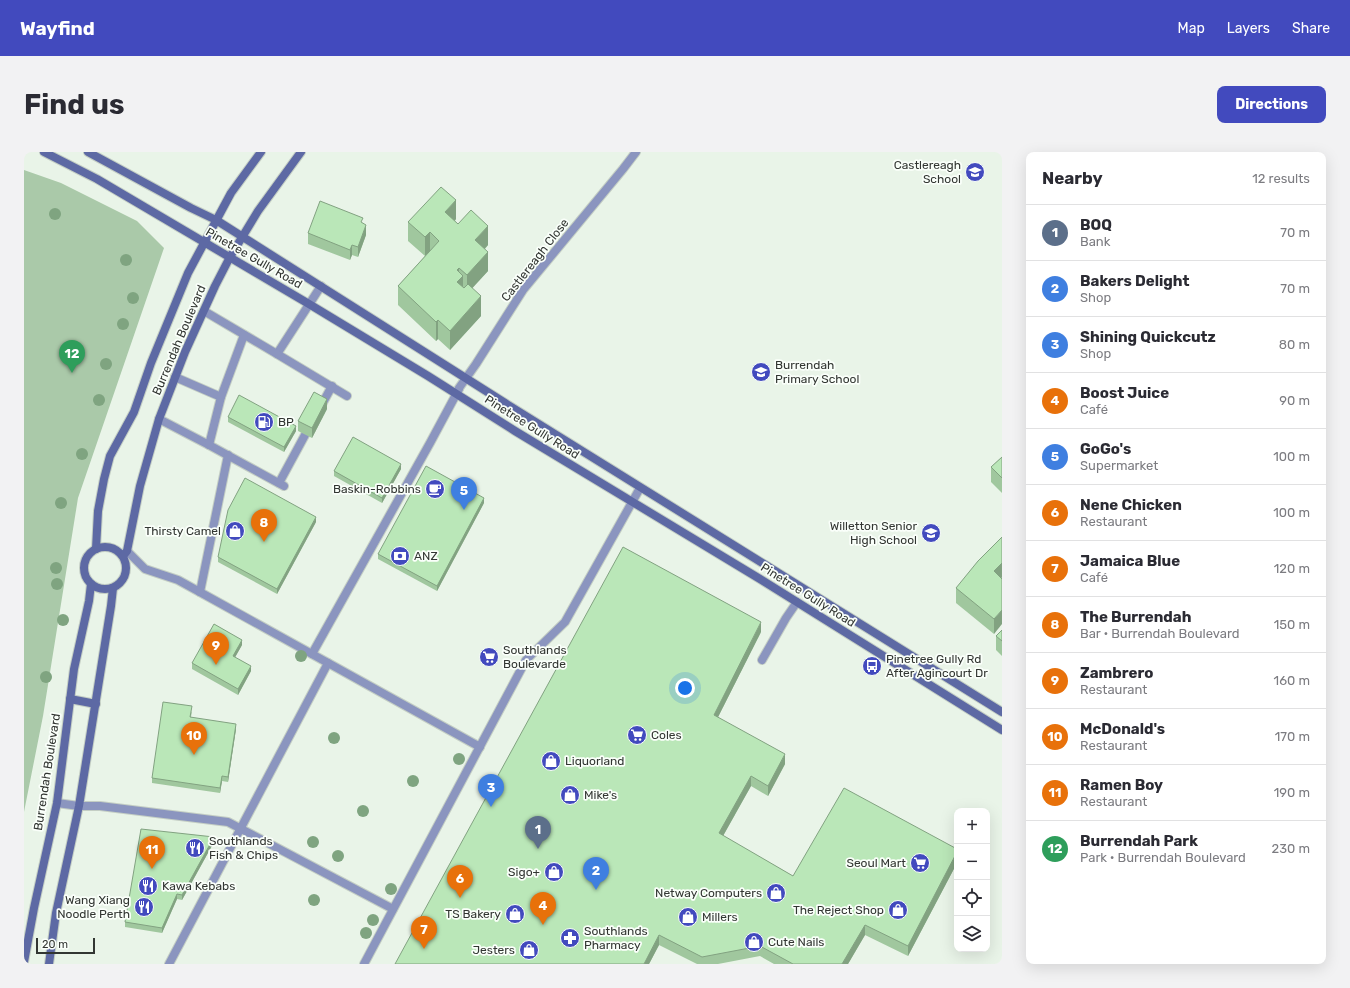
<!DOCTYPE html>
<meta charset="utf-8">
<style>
body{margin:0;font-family:Rubik,sans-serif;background:#f2f2f3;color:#2b2b33}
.controls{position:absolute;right:12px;bottom:12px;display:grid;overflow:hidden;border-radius:8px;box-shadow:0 4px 16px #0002}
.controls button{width:36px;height:36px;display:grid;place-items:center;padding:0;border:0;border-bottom:1px solid #e1e1e2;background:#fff;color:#2b2b33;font:20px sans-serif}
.scale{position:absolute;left:12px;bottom:10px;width:59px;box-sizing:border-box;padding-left:4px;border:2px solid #323632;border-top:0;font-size:11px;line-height:14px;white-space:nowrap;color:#323632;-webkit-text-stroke:3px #fafffa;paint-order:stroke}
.you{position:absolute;left:661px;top:536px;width:14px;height:14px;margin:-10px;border:3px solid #fff;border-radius:50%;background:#1a73e8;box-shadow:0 0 0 6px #1a73e833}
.badge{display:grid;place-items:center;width:26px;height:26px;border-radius:50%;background:#424abe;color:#fff;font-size:13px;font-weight:700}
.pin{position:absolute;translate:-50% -33px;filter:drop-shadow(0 1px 2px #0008)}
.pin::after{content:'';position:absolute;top:21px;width:14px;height:12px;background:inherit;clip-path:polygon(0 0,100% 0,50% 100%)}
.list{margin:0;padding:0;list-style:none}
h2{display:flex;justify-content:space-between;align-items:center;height:52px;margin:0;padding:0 16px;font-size:17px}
h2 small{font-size:13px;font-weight:400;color:#7c7c81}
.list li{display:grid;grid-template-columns:26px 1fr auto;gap:12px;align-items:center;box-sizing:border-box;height:56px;padding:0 16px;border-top:1px solid #e1e1e2}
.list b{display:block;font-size:15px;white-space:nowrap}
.list p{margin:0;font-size:13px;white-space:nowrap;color:#7c7c81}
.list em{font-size:13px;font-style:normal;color:#7c7c81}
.icon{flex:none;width:22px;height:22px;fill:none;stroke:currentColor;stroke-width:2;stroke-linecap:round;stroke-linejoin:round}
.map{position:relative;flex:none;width:978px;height:812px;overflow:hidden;border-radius:8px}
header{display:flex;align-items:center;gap:24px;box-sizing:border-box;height:56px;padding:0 20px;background:#424abe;color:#fff}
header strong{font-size:19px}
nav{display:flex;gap:22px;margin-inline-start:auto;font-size:14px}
.intro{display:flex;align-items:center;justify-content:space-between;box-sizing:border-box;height:96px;padding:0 24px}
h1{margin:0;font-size:28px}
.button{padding:10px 18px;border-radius:8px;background:#424abe;color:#fff;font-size:14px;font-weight:700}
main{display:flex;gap:24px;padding:0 24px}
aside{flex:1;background:#fff;border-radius:8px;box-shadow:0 4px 16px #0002}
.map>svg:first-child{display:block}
</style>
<header>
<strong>Wayfind</strong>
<nav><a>Map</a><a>Layers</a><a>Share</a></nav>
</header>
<div class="intro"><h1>Find us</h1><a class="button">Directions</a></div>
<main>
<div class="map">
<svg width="978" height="812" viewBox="0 0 978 812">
<rect width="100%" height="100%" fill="#e9f4e8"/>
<path fill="#aac9a9" d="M0,18L37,31L113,69L140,96L54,346L19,564L0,660Z"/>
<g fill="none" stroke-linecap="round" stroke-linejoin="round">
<g stroke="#c4cec4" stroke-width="10">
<g id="service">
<path d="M297,134L253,202L323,244"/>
<path d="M180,159L253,202"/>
<path d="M151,225L197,245"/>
<path d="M297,254L308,234"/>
<path d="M135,267L185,293L260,334"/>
<path d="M185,293L197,245L220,183"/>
<path d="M255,331L281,283"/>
<path d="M103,399L121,417L154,428L456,595"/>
<path d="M176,440L204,303"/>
<path d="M288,502L406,291L435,237"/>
<path d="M738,508L762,466L773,450"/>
<path d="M33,651L55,654H76L204,670L369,757"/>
<path d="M145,812L304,511"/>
<path d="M340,812L502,508L541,470L616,336"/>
</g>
</g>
<g stroke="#c4cec4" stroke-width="10">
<path id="minor" d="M435,236L452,212L499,138L599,17L612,0"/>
</g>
<g stroke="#c4cec4" stroke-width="10">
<g id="secondary">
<path d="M20,0L73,27L285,152L404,224L491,279L736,427L978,578"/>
<path d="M64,0L167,56L192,68L481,251L978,560"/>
<circle cx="81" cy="416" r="21"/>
<path d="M72,397L74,359L80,327L86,304L110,260L127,211L164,121L207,41L237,0"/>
<path d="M99,404L103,399L116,334L135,267L161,200L191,134L206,105L234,59L277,0"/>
<path d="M46,547L72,552"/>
<path d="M0,810L10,756L33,651L50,517L65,449L67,432"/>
<path d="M25,812L32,761L55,654L87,454L89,436"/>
</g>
</g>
<use href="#service" stroke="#8b95bf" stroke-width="8"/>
<use href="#minor" stroke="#8b95bf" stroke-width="8"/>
<use href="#secondary" stroke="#5d69a4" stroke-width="8"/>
</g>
<g fill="#7fa480">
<circle cx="31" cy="62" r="6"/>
<circle cx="102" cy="108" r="6"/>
<circle cx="109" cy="146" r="6"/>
<circle cx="99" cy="172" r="6"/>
<circle cx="82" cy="212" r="6"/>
<circle cx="75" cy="248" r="6"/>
<circle cx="58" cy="302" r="6"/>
<circle cx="37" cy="351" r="6"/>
<circle cx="32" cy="416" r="6"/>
<circle cx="33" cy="432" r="6"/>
<circle cx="39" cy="468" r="6"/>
<circle cx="277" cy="504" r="6"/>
<circle cx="22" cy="525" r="6"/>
<circle cx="310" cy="586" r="6"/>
<circle cx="435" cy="607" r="6"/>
<circle cx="389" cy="629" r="6"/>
<circle cx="339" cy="659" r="6"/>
<circle cx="289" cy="690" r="6"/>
<circle cx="314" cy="704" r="6"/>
<circle cx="367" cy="737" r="6"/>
<circle cx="290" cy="748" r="6"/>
<circle cx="349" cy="768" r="6"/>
<circle cx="342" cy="781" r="6"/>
</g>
<g fill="#a0c79e">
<path d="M432,67L431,69L434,72L464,93L461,97L464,119L448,136L457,164L426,198L414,187L412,189L374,153V134L401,104L384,89V70Z"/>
<path d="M339,71L342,83L334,105L328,103L326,108L284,92V81Z"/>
<path d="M303,257L288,286L274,279V269Z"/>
<path d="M204,265L272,279L260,300L204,270Z"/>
<path d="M978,305V341L967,330V315Z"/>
<path d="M377,317L358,351L310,324V319Z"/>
<path d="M460,351L413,439L354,407V402Z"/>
<path d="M292,370L253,442L194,410V405Z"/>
<path d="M978,385V425L970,482L932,451V436Z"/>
<path d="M978,478V504L972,498V484Z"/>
<path d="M737,480L694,565L761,612L744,644L727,634L699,684L769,724L933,697V711L884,804L841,783L824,812H750L736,804L694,812H673L635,793L625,812H371Z"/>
<path d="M218,493L211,505L227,519L214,543L168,517V511Z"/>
<path d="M168,559L167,565L212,577L204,630L198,629L196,641L128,631V626Z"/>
<path d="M190,690L158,748L153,747L138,781L101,775V770Z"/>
</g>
<g fill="#82a281">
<path d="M432,48V67L421,79V60Z"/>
<path d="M342,73V83L334,105V95Z"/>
<path d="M464,74V93L451,107V88Z"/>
<path d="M406,80V99L401,104V85Z"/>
<path d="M328,93V103L326,108V98Z"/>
<path d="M464,100V119L443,142V123Z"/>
<path d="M435,116V128L439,124V143L433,149V118Z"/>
<path d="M457,144V164L426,198V179Z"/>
<path d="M414,168V187L412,189V170Z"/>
<path d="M303,247V257L288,286V276Z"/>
<path d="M272,274V279L260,300V295Z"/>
<path d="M377,312V317L358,351V346Z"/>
<path d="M460,346V351L413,439V434Z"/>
<path d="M292,365V370L253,442V437Z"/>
<path d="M978,411V425L970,434V419Z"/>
<path d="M978,458V472L970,482V467Z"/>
<path d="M737,470V480L690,573V563Z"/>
<path d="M218,488V493L209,509V504Z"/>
<path d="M227,514V519L214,543V537Z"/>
<path d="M212,572V577L204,630V625Z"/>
<path d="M761,602V612L744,644V634Z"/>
<path d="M198,624V629L196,641V636Z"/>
<path d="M727,624V634L695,691V681Z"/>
<path d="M190,685V690L158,748V743Z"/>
<path d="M933,700V711L884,804V794Z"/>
<path d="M153,742V747L138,781V776Z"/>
<path d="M841,773V783L824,812H818Z"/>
<path d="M635,783V793L625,812H620Z"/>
</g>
<g fill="#bae7b8" stroke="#82a281">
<path d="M417,35L432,48L421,60L434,72L447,58L464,74L451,88L464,100L443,123L435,116L433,118L439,124L433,130L440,136L444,132L457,144L426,179L414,168L412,170L374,134L415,89L406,80L401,85L384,70Z"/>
<path d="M296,49L339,66L337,70L342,73L334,95L328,93L326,98L284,81Z"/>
<path d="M290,240L303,247L288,276L274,269Z"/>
<path d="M215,243L272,274L260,295L204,265Z"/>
<path d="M329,285L377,312L358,346L310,319Z"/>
<path d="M978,305V326L967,315Z"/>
<path d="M402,314L460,346L413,434L354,402Z"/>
<path d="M221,326L292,365L253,437L194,405L204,358Z"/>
<path d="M978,385V411L970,419L978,427V458L970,467L932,436L954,409Z"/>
<path d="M599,395L737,470L690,563L761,602L744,634L727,624L695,681L769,724L820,636L933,697V700L884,794L841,773L818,812H769L736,794L678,805L635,783L620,812H371Z"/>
<path d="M190,472L218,488L209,504L227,514L214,537L168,511Z"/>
<path d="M978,478V489L972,484Z"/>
<path d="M139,550L168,554L166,565L212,572L204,625L198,624L196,636L128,626Z"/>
<path d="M117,677L190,685L158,743L153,742L138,776L101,770Z"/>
</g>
<defs>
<g id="school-disc" transform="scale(1)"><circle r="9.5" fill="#424abe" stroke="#fafffa"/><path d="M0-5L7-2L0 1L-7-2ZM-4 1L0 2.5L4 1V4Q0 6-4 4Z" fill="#fff"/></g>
<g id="fuel-disc" transform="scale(1)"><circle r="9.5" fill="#424abe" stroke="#fafffa"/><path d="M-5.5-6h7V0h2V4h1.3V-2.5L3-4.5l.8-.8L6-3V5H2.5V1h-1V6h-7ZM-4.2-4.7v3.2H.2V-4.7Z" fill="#fff"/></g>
<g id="cafe-disc" transform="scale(1)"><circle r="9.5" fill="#424abe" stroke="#fafffa"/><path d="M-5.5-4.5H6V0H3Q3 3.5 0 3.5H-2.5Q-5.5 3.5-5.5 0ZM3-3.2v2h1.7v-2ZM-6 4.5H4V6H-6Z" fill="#fff"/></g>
<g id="shop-disc" transform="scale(1)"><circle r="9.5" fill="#424abe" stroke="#fafffa"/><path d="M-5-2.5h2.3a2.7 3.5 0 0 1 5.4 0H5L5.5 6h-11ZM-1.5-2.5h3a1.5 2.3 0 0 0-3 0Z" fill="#fff"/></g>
<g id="bank-disc" transform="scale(1)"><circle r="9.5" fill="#424abe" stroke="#fafffa"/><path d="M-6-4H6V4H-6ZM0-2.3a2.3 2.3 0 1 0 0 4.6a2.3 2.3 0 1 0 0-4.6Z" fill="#fff"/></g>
<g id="supermarket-disc" transform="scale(1)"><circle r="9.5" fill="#424abe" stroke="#fafffa"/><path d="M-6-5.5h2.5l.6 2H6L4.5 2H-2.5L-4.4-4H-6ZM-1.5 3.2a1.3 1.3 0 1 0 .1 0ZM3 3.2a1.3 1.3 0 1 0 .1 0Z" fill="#fff"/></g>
<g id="bus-disc" transform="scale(1)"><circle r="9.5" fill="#424abe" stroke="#fafffa"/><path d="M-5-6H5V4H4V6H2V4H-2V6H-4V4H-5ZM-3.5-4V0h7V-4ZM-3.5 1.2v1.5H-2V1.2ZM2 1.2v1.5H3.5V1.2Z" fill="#fff"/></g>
<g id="restaurant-disc" transform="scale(1)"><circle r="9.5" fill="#424abe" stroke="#fafffa"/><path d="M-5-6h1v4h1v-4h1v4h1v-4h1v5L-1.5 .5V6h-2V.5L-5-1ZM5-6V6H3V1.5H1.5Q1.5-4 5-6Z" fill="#fff"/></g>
<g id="pharmacy-disc" transform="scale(1)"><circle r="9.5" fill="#424abe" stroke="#fafffa"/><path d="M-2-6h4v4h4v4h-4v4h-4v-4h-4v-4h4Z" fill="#fff"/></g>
</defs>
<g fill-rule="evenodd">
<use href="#school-disc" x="951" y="20"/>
<use href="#school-disc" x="737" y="220"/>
<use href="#fuel-disc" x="240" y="270"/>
<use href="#cafe-disc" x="411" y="337"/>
<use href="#shop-disc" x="211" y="379"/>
<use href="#school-disc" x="907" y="381"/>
<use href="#bank-disc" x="376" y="404"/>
<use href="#supermarket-disc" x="465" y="505"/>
<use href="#bus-disc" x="848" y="514"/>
<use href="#supermarket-disc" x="613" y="583"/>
<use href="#shop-disc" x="527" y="609"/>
<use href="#shop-disc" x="546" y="643"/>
<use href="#restaurant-disc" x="171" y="696"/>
<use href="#supermarket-disc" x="896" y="711"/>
<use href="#shop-disc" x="530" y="720"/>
<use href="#restaurant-disc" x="124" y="734"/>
<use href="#shop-disc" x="752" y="741"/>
<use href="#restaurant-disc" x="120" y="755"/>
<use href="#shop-disc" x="874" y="758"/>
<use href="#shop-disc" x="491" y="762"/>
<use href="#shop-disc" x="664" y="765"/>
<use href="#pharmacy-disc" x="546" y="786"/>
<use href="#shop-disc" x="730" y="790"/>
<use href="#shop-disc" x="505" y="798"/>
</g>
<g text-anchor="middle" stroke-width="3.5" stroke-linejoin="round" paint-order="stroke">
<g font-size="12" fill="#323632" stroke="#fafffa" text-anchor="start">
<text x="937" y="17" text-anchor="end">Castlereagh<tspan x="937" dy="14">School</tspan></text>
<text x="751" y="217">Burrendah<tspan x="751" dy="14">Primary School</tspan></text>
<text x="254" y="274">BP</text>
<text x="397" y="341" text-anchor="end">Baskin-Robbins</text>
<text x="893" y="378" text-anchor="end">Willetton Senior<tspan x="893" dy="14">High School</tspan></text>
<text x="197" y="383" text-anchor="end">Thirsty Camel</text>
<text x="390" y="408">ANZ</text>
<text x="479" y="502">Southlands<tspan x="479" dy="14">Boulevarde</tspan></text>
<text x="862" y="511">Pinetree Gully Rd<tspan x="862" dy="14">After Agincourt Dr</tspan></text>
<text x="627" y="587">Coles</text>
<text x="541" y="613">Liquorland</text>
<text x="560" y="647">Mike's</text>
<text x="185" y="693">Southlands<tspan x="185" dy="14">Fish &amp; Chips</tspan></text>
<text x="882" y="715" text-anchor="end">Seoul Mart</text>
<text x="516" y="724" text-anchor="end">Sigo+</text>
<text x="138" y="738">Kawa Kebabs</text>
<text x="738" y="745" text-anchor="end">Netway Computers</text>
<text x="106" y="752" text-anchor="end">Wang Xiang<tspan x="106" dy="14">Noodle Perth</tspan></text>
<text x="860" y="762" text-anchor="end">The Reject Shop</text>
<text x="477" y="766" text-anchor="end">TS Bakery</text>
<text x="678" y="769">Millers</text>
<text x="560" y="783">Southlands<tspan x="560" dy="14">Pharmacy</tspan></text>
<text x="744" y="794">Cute Nails</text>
<text x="491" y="802" text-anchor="end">Jesters</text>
</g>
<g font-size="12" fill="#323632" stroke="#fafffa">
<text transform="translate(230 106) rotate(30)" y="4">Pinetree Gully Road</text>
<text transform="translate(511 108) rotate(-52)" y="4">Castlereagh Close</text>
<text transform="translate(155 188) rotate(-67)" y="4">Burrendah Boulevard</text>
<text transform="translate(508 275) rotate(32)" y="4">Pinetree Gully Road</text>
<text transform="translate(784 443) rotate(32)" y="4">Pinetree Gully Road</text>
<text transform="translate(23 620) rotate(-81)" y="4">Burrendah Boulevard</text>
</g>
</g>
</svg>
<div class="controls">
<button>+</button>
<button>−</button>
<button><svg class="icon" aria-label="locate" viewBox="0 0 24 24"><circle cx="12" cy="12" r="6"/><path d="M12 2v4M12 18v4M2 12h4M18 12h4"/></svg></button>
<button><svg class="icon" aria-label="layers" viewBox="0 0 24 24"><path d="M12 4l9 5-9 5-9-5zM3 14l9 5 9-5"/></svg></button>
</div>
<div class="scale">20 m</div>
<div class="you"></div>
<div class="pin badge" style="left:514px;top:697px;background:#5c6f8a">1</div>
<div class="pin badge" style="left:572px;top:738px;background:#3f7fe0">2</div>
<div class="pin badge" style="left:467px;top:655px;background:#3f7fe0">3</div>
<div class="pin badge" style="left:519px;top:773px;background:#e8710a">4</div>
<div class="pin badge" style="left:440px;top:358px;background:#3f7fe0">5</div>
<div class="pin badge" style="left:436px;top:746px;background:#e8710a">6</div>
<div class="pin badge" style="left:400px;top:797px;background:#e8710a">7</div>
<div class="pin badge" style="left:240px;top:390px;background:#e8710a">8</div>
<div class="pin badge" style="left:192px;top:513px;background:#e8710a">9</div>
<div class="pin badge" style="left:170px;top:603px;background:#e8710a">10</div>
<div class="pin badge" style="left:128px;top:717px;background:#e8710a">11</div>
<div class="pin badge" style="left:48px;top:221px;background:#2e9e5b">12</div>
</div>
<aside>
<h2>Nearby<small>12 results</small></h2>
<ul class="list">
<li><span class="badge" style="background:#5c6f8a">1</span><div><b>BOQ</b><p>Bank</p></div><em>70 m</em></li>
<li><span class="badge" style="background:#3f7fe0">2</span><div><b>Bakers Delight</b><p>Shop</p></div><em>70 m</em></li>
<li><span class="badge" style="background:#3f7fe0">3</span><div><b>Shining Quickcutz</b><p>Shop</p></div><em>80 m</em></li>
<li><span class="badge" style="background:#e8710a">4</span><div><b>Boost Juice</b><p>Café</p></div><em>90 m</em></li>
<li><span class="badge" style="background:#3f7fe0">5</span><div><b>GoGo's</b><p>Supermarket</p></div><em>100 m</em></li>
<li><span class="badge" style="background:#e8710a">6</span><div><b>Nene Chicken</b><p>Restaurant</p></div><em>100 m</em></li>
<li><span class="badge" style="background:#e8710a">7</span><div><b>Jamaica Blue</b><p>Café</p></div><em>120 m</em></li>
<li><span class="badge" style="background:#e8710a">8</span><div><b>The Burrendah</b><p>Bar · Burrendah Boulevard</p></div><em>150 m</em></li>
<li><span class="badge" style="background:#e8710a">9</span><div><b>Zambrero</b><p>Restaurant</p></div><em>160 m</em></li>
<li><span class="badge" style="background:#e8710a">10</span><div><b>McDonald's</b><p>Restaurant</p></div><em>170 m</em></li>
<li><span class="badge" style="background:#e8710a">11</span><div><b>Ramen Boy</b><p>Restaurant</p></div><em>190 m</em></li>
<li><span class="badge" style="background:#2e9e5b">12</span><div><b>Burrendah Park</b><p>Park · Burrendah Boulevard</p></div><em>230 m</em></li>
</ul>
</aside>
</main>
